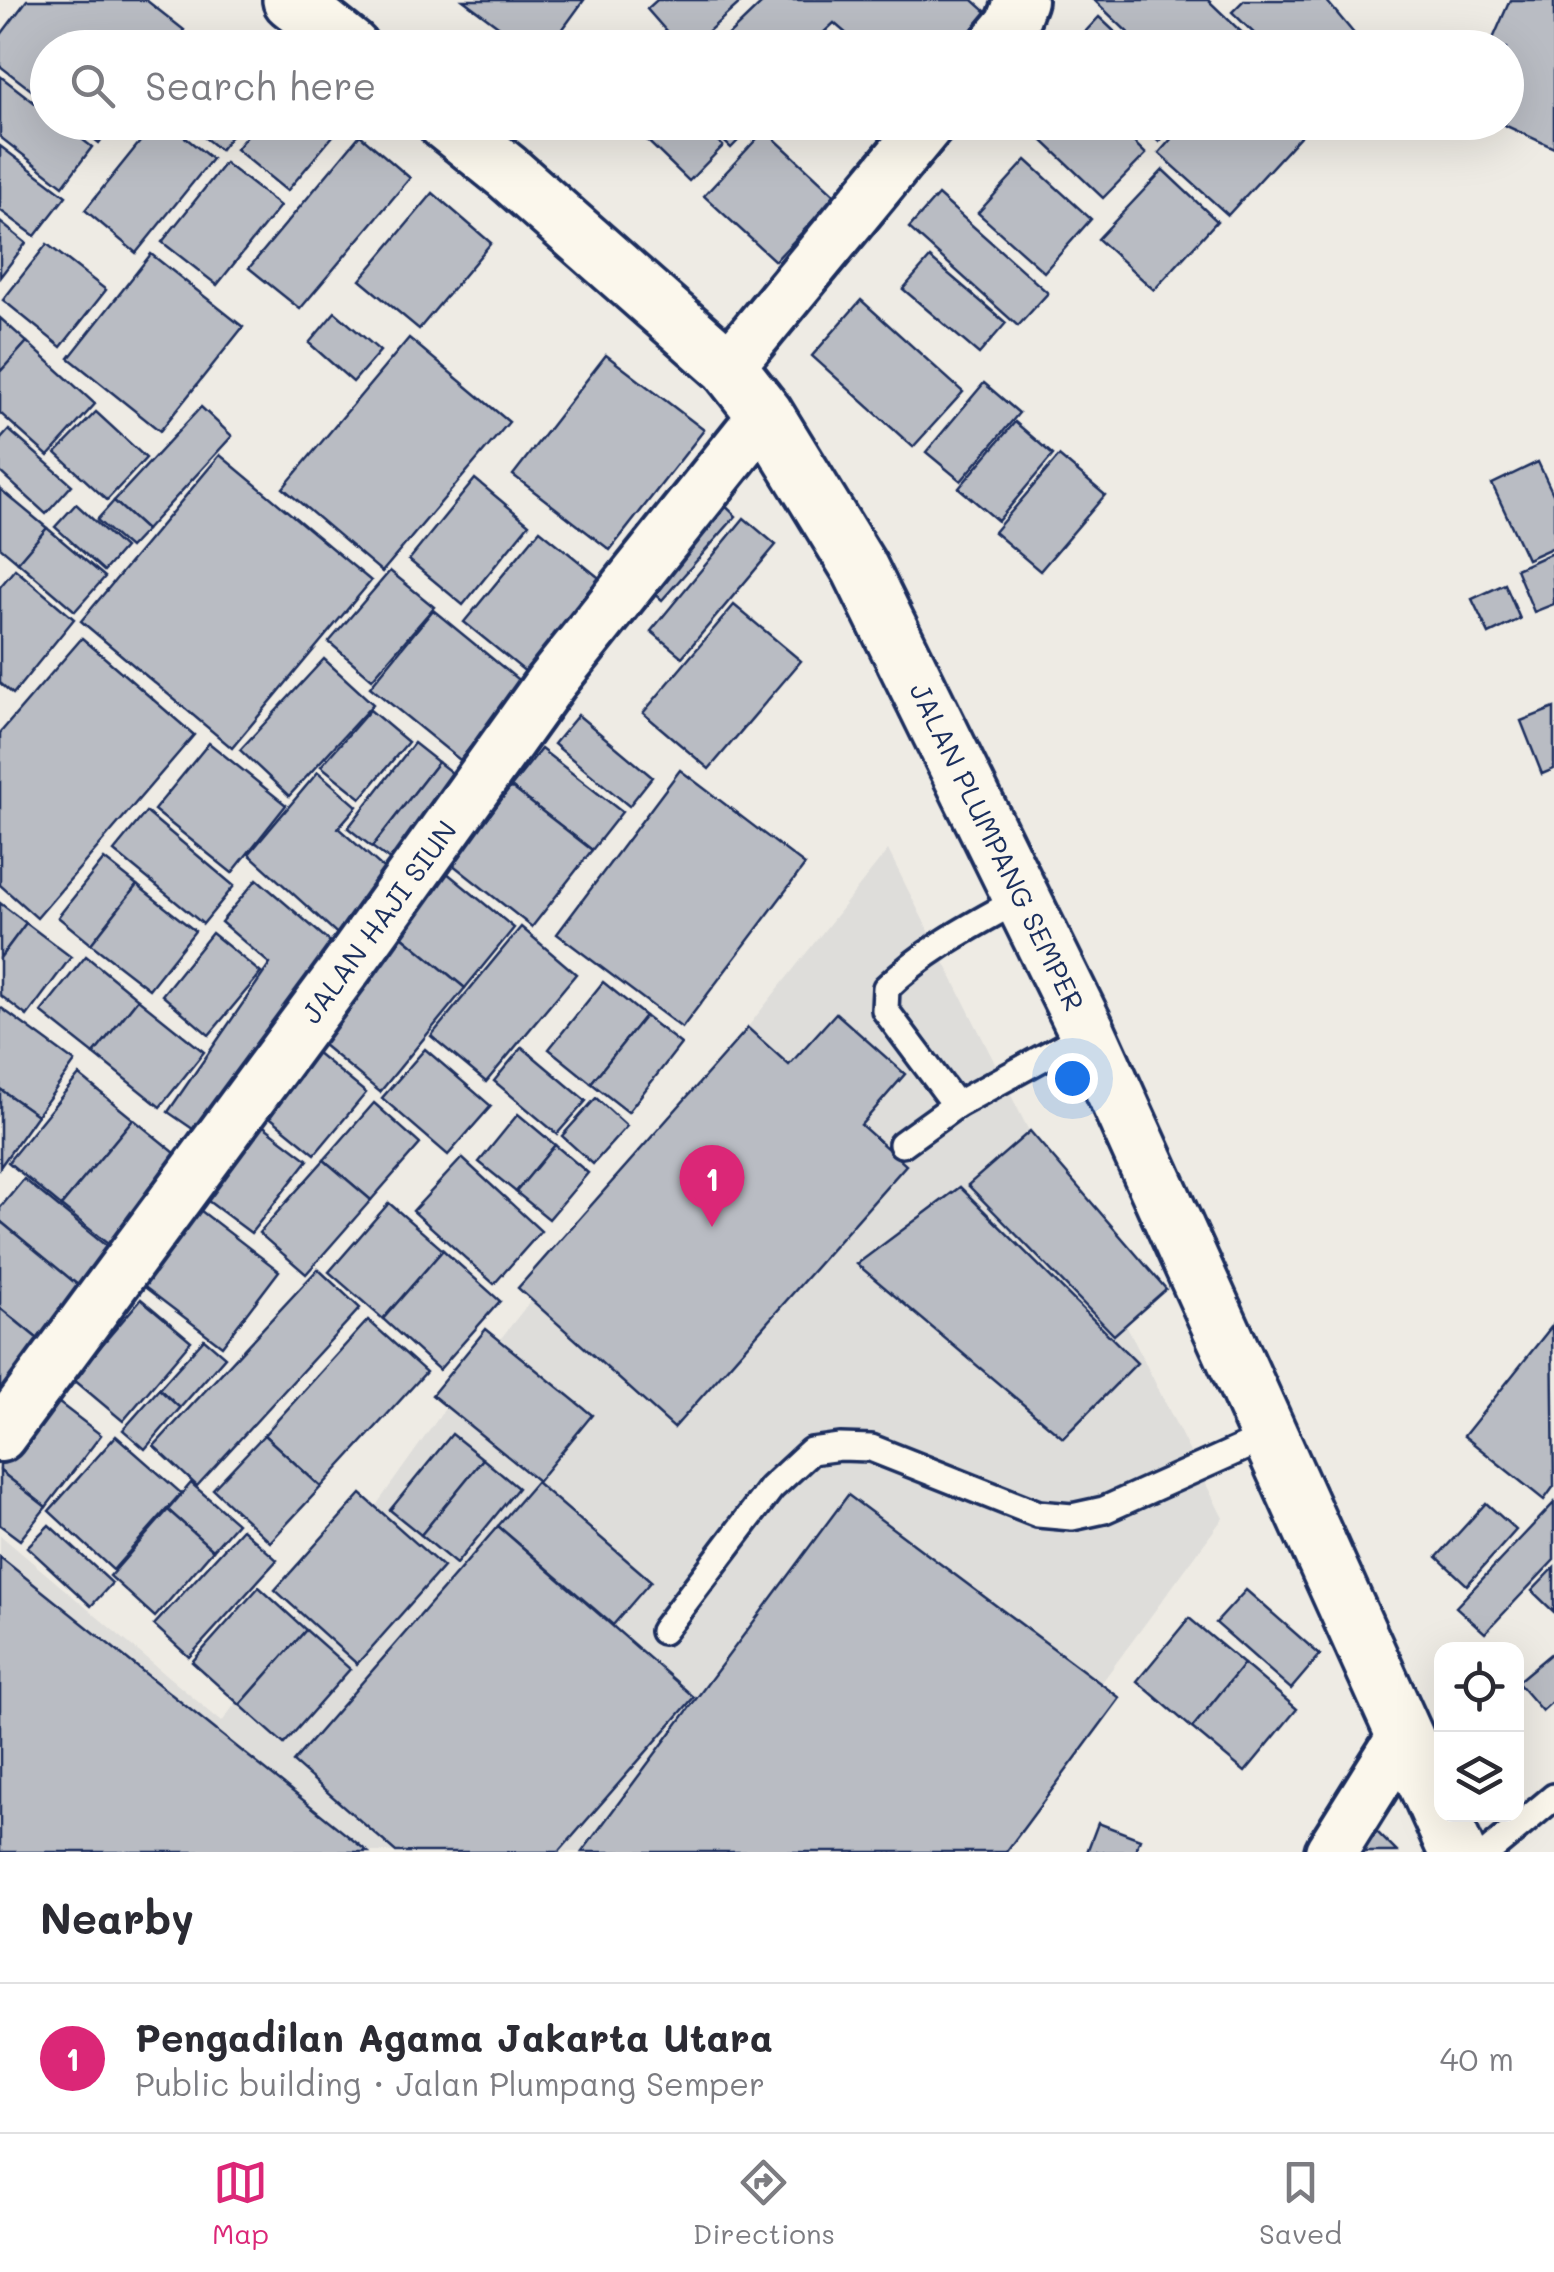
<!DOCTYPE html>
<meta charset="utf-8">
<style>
body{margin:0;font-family:Mali,sans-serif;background:#f7f7f7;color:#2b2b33}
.controls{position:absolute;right:30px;bottom:30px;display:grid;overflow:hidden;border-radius:20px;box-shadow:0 10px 40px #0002}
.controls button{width:90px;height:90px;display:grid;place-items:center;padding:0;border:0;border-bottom:2px solid #e1e1e2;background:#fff;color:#2b2b33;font:50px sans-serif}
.you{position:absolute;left:1072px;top:1078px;width:35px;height:35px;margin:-25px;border:8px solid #fff;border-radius:50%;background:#1a73e8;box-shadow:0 0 0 15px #1a73e833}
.badge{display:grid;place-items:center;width:65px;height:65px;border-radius:50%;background:#db2777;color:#fff;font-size:32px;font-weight:700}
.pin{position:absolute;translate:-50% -82px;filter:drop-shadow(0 2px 5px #0008)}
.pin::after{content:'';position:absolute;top:52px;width:35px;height:30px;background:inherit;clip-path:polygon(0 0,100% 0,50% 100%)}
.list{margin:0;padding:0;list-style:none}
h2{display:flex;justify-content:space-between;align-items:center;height:130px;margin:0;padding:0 40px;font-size:42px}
h2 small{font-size:32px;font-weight:400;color:#7c7c81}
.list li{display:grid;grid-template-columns:65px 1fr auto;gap:30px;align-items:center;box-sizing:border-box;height:150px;padding:0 40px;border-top:2px solid #e1e1e2}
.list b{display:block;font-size:38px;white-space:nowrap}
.list p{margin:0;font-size:32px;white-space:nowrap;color:#7c7c81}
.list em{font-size:32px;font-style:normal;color:#7c7c81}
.icon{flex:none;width:55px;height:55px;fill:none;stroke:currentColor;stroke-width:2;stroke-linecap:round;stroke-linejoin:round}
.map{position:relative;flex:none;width:1554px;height:1852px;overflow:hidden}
.search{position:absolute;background:#fff;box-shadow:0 10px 40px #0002;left:30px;right:30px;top:30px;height:110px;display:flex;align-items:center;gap:25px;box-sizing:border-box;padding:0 35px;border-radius:55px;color:#7c7c81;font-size:38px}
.sheet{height:280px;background:#fff}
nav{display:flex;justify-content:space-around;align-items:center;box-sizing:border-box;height:140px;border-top:2px solid #e1e1e2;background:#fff;font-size:28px;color:#7c7c81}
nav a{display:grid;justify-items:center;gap:5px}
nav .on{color:#db2777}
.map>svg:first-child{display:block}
</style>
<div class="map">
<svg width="1554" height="1852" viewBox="0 0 1554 1852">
<rect width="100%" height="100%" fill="#eeebe4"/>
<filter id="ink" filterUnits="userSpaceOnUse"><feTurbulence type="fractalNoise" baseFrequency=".01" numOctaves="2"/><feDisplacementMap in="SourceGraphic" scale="20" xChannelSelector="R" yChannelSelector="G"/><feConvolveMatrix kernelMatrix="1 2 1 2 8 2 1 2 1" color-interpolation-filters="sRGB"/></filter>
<g filter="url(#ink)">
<path fill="#deddda" d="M888,850L1223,1518L977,1852H0V1535L222,1722L444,1410Z"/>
<g fill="#b9bcc3" stroke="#1b2f5e" stroke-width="2.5">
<path d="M27,0H146L184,30L171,48H48V103L0,66V36Z"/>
<path d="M463,0H584L549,48H528Z"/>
<path d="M657,0H743L690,48H681L647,9Z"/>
<path d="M765,0H973L993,18L968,48H863L834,23L807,48H715Z"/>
<path d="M1094,0H1208L1258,48H1144Z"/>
<path d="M1244,0H1326L1366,48H1269L1232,12Z"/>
<path d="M1510,0H1554V148L1498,122H1506V48H1489Z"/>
<path d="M1099,17L1132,48H1070Z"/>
<path d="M0,76L48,113V122H60L92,147L63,186L0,137Z"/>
<path d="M73,122H114L99,143Z"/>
<path d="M156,122H166L212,159L136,253L85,210Z"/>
<path d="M185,122H242L220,150Z"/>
<path d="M258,122H329L338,130L287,191L236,149Z"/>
<path d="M628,122H699L723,146L689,181Z"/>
<path d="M704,122H756L731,148Z"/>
<path d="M1023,122H1113L1146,154L1103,198Z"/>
<path d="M1137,122H1177L1159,142Z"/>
<path d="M1186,122H1313L1228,215L1159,153Z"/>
<path d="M765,130L836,196L775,261L704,196Z"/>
<path d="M360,135L410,178L300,309L249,268Z"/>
<path d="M0,146L66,196L35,236L0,210Z"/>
<path d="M1026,160L1091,219L1044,272L978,213Z"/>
<path d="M225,163L280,206L217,285L162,242Z"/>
<path d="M1163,170L1217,221L1154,290L1098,239Z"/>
<path d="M433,193L491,243L419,329L360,280Z"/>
<path d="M938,195L1048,293L1018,326L909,228Z"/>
<path d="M0,222L26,243L0,277Z"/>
<path d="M47,244L106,290L61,347L3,300Z"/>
<path d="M151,254L243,327L160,431L69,358Z"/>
<path d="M930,258L1006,323L979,354L903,289Z"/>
<path d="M861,300L963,392L913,447L812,356Z"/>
<path d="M335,312L380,351L353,382L309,343Z"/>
<path d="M0,318L27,342L0,372Z"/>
<path d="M409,338L509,422L382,572L283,488Z"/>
<path d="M27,342L95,404L48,456L0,413V372Z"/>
<path d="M606,355L704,430L610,550L513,475Z"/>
<path d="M984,383L1019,413L961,481L926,452Z"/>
<path d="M201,407L232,436L146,530L114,501Z"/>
<path d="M96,412L146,458L107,500L56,453Z"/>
<path d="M1015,422L1053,455L998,521L959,488Z"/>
<path d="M9,430L72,485L46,514L0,472V440Z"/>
<path d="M220,455L371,581L232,748L81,621Z"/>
<path d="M1059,456L1105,495L1040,571L994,532Z"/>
<path d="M1538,462L1554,496V547L1527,559L1492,484Z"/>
<path d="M475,479L529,524L463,605L409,560Z"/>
<path d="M0,489L47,528L18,562L0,547Z"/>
<path d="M719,500L736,516L662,600L644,584Z"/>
<path d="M114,501L146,530L129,548L97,520Z"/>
<path d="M76,504L124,548L104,571L55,527Z"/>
<path d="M744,518L776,545L682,657L651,631Z"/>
<path d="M47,528L105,577L75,611L18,562Z"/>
<path d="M540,530L603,581L527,673L464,622Z"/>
<path d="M1552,553L1554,604L1534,612L1516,569Z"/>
<path d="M15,569L74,619L13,694L0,683V587Z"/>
<path d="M390,571L434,607L372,679L329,642Z"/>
<path d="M1505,584L1520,619L1489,634L1472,599Z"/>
<path d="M734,605L801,661L709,769L643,713Z"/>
<path d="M433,610L522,683L460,760L370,687Z"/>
<path d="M82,638L194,735L37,918L0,885V733Z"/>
<path d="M324,659L373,704L289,796L240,750Z"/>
<path d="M1554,708V769L1542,774L1521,721Z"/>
<path d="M370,710L408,742L361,798L321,766Z"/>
<path d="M578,715L652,777L629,806L554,744Z"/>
<path d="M209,743L286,805L232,873L154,810Z"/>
<path d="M414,743L438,762L372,847L348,828Z"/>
<path d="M541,749L622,812L592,850L511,787Z"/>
<path d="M438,762L470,787L405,871L372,847Z"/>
<path d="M680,770L805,865L682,1028L557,934Z"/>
<path d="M318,772L357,806L338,828L398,881L344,940L249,854Z"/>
<path d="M511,787L592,850L532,927L452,864Z"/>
<path d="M146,812L234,886L203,924L114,851Z"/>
<path d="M104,859L137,885L91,944L58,917Z"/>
<path d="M446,872L514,928L465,988L397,932Z"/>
<path d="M257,879L343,953L206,1138L168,1112L270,964L221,922Z"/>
<path d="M137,885L195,931L149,989L91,944Z"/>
<path d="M0,903L26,923L0,958Z"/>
<path d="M26,923L71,957L27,1016L0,995V958Z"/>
<path d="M521,927L576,974L486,1082L431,1036Z"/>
<path d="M397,932L465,988L380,1092L311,1035Z"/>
<path d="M212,933L261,973L209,1035L162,995Z"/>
<path d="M86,956L138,999L94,1054L41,1012Z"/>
<path d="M603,982L645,1016L591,1083L549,1049Z"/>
<path d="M138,999L204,1052L160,1107L94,1054Z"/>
<path d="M0,1007L75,1062L37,1115L0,1089Z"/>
<path d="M836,1013L905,1074L861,1125L906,1165L674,1428L518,1288L748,1028L789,1065Z"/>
<path d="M645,1016L681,1044L628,1112L591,1083Z"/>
<path d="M522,1047L586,1101L557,1134L494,1081Z"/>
<path d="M425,1049L491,1106L448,1155L382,1098Z"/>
<path d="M316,1052L366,1093L315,1154L266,1114Z"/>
<path d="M79,1075L133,1119L61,1206L8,1162Z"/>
<path d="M0,1089L37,1115L0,1167Z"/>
<path d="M596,1098L627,1126L593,1164L562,1136Z"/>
<path d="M374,1103L420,1144L371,1200L324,1160Z"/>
<path d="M518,1114L555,1145L516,1192L479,1162Z"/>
<path d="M133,1119L191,1166L119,1253L61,1206Z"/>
<path d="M257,1121L308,1160L251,1233L200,1195Z"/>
<path d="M1030,1131L1166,1289L1114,1335L968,1185Z"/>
<path d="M555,1145L588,1173L549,1219L516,1192Z"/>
<path d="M462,1158L541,1231L494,1284L413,1211Z"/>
<path d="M324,1160L371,1200L306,1274L259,1233Z"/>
<path d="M24,1179L122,1259L91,1296L0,1221V1208Z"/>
<path d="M960,1187L1137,1363L1063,1438L857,1264Z"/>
<path d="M389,1203L443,1250L383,1319L329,1272Z"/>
<path d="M196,1207L279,1271L222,1346L138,1282Z"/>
<path d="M0,1221L91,1296L49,1348L0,1308Z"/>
<path d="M443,1250L500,1301L439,1370L383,1319Z"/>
<path d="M318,1269L360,1308L197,1486L154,1446Z"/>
<path d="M141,1299L191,1341L123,1421L73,1379Z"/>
<path d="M0,1308L49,1348L0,1407Z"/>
<path d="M368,1320L426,1372L321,1487L264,1435Z"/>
<path d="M1552,1326L1554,1486L1544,1500L1464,1436Z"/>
<path d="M486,1329L592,1415L538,1481L432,1395Z"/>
<path d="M204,1339L225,1357L180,1408L159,1389Z"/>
<path d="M159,1389L180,1408L145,1449L123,1430Z"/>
<path d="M50,1396L101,1435L46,1507L0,1471V1462Z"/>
<path d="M452,1434L483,1459L421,1535L390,1510Z"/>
<path d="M264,1435L321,1487L270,1542L213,1489Z"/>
<path d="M116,1436L181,1493L113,1570L49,1511Z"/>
<path d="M483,1459L518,1488L456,1564L421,1535Z"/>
<path d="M0,1471L46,1507L20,1540L0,1525Z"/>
<path d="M536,1482L651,1581L613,1625L498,1526Z"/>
<path d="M191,1483L237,1523L213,1550L168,1510Z"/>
<path d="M361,1494L443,1567L357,1664L275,1590Z"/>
<path d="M848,1495L1120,1698L1006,1852H582Z"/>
<path d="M1486,1503L1516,1530L1467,1585L1437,1557Z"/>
<path d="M1554,1503V1560L1485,1633L1456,1607Z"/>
<path d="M168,1510L213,1550L155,1617L110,1576Z"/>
<path d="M49,1525L112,1583L91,1606L27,1547Z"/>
<path d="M498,1526L694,1697L559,1852H396L293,1762Z"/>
<path d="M242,1529L277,1560L189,1657L154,1625Z"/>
<path d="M0,1557L368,1852H0Z"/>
<path d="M1554,1568V1612L1532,1591Z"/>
<path d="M259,1587L306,1630L240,1705L192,1662Z"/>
<path d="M1246,1590L1320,1655L1291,1689L1216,1623Z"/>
<path d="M1189,1618L1244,1664L1192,1728L1137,1681Z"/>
<path d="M306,1630L350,1669L284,1744L240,1705Z"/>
<path d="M1554,1651V1700L1542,1711L1517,1682Z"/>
<path d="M1244,1664L1297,1709L1245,1772L1192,1728Z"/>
<path d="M1098,1823L1140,1839L1135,1852H1087Z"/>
<path d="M1374,1829L1397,1852H1350Z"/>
</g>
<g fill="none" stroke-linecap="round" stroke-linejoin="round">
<g stroke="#1b2f5e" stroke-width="32">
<g id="service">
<path d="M1022,898C973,925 926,949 886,988L885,1010L956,1105L1088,1033"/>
<path d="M902,1144L956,1105"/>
<path d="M663,1631L771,1488L811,1451L840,1447L871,1448L1038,1514L1072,1517L1104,1510L1269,1436"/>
<path d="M1488,1852L1554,1797"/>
</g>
</g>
<g stroke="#1b2f5e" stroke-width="58">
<g id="minor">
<path d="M992,48L1012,24L1021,0"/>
<path d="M728,367L930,122"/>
<path d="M0,1436L346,968L551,682L765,414"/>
<path d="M1331,1852L1404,1735"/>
</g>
</g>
<g stroke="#1b2f5e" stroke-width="62">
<g id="secondary">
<path d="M291,0L351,48"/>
<path d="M445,122L507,172L728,367L765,414L860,569L1088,1033L1457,1852"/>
</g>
</g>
<use href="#service" stroke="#fbf7ec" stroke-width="25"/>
<use href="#minor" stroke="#fbf7ec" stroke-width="50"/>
<use href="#secondary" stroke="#fbf7ec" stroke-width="55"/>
</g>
</g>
<g text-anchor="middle" stroke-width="8" stroke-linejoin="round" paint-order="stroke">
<g font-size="28" fill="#1b2f5e" stroke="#fbf7ec">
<text transform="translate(997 847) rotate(64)" y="10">JALAN PLUMPANG SEMPER</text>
<text transform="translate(379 922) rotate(-54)" y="10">JALAN HAJI SIUN</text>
</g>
</g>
</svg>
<div class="controls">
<button><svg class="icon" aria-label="locate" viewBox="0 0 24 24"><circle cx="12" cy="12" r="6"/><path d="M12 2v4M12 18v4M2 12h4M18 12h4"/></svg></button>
<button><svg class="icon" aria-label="layers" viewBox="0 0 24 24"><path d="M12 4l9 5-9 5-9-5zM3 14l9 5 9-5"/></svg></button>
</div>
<div class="you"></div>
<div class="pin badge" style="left:712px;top:1227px">1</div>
<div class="search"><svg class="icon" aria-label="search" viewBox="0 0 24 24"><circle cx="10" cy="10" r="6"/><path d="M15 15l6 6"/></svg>Search here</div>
</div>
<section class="sheet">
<h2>Nearby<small></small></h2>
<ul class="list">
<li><span class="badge">1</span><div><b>Pengadilan Agama Jakarta Utara</b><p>Public building · Jalan Plumpang Semper</p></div><em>40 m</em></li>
</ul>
</section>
<nav>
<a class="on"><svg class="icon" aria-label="map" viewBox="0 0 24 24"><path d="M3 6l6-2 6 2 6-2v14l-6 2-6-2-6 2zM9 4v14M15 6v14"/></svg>Map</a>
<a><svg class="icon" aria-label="directions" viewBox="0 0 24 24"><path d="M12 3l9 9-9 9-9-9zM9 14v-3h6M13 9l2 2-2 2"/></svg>Directions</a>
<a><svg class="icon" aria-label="saved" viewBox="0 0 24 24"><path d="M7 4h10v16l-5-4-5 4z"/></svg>Saved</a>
</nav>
